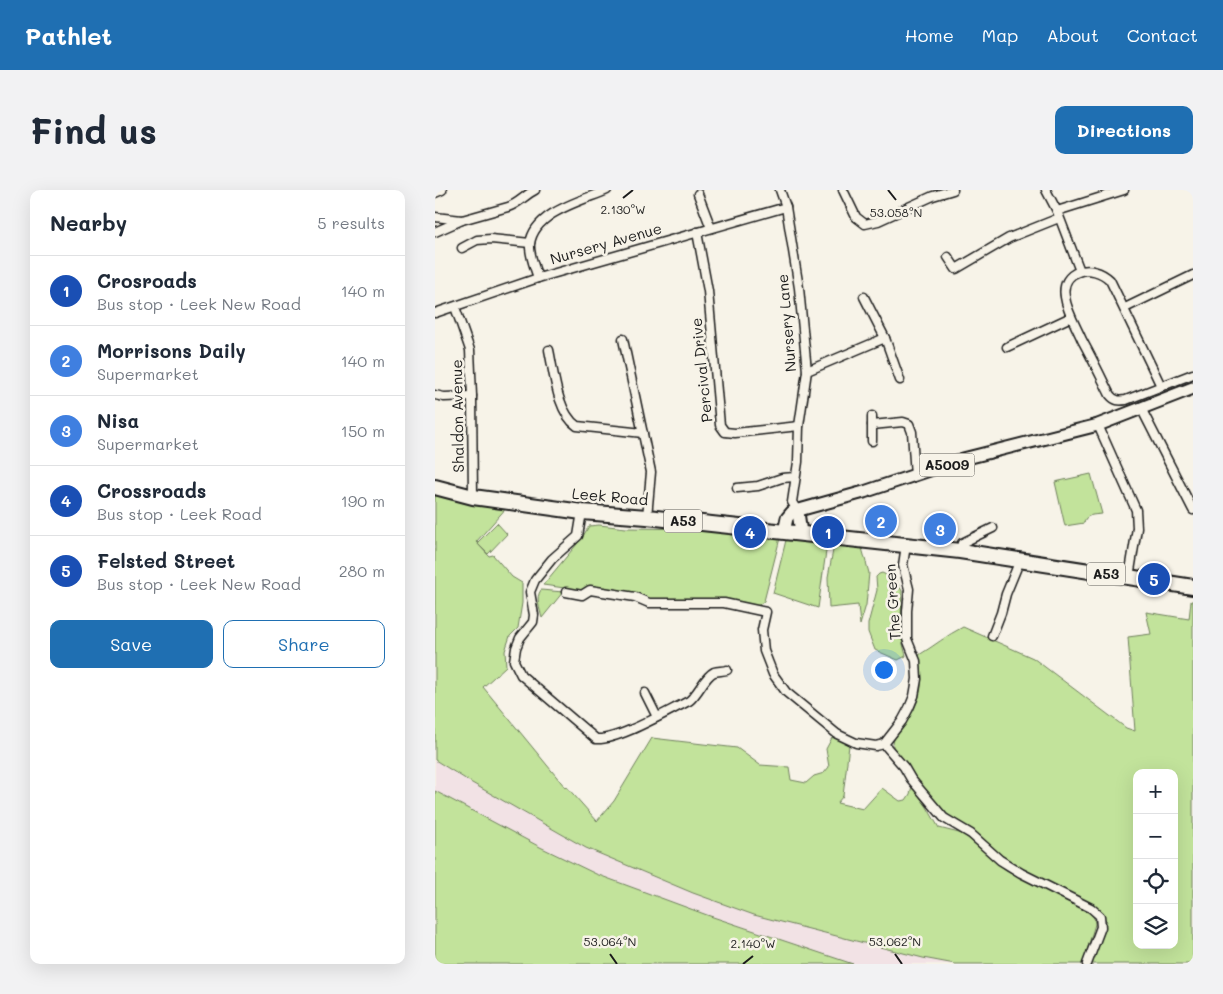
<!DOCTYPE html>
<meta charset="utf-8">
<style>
body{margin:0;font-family:Mali,sans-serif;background:#f2f2f3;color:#1f2937}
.controls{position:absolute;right:15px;bottom:15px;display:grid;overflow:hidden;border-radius:10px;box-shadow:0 5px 20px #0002}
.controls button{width:45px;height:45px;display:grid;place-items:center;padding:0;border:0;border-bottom:1px solid #e0e1e3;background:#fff;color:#1f2937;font:25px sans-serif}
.you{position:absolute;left:448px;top:479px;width:18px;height:18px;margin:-12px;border:4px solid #fff;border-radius:50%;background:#1a73e8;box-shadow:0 0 0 8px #1a73e833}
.badge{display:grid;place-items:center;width:32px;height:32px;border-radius:50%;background:#1f6fb2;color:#fff;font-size:16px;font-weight:700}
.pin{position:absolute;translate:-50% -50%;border:2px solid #fff;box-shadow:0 1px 5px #0006}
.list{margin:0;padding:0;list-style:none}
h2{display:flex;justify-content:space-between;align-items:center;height:65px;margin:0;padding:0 20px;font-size:21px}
h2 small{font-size:16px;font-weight:400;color:#747a83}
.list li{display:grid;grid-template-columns:32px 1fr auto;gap:15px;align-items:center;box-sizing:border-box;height:70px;padding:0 20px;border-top:1px solid #e0e1e3}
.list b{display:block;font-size:19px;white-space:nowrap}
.list p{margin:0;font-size:16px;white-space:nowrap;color:#747a83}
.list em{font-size:16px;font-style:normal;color:#747a83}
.actions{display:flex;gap:10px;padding:15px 20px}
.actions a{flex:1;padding:11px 0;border:1px solid #1f6fb2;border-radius:10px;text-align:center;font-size:18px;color:#1f6fb2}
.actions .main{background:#1f6fb2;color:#fff}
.icon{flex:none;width:28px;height:28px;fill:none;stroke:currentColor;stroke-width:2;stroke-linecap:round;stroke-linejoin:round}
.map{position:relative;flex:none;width:758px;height:774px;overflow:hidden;border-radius:10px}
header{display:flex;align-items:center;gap:30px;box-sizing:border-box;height:70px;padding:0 25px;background:#1f6fb2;color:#fff}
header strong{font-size:24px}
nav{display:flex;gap:28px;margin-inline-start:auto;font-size:18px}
.intro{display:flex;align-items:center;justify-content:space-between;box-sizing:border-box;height:120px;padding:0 30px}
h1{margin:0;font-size:35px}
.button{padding:12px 22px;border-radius:10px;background:#1f6fb2;color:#fff;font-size:18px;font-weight:700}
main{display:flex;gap:30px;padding:0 30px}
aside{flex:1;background:#fff;border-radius:10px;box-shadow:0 5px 20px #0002}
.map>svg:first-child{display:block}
</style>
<header>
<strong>Pathlet</strong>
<nav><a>Home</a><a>Map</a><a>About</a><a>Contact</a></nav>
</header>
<div class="intro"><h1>Find us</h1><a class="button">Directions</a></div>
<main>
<aside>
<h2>Nearby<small>5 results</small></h2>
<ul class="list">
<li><span class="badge" style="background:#1a4fb4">1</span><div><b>Crosroads</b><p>Bus stop · Leek New Road</p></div><em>140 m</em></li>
<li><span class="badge" style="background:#3f7fe0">2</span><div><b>Morrisons Daily</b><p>Supermarket</p></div><em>140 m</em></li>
<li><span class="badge" style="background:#3f7fe0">3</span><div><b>Nisa</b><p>Supermarket</p></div><em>150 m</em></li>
<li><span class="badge" style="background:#1a4fb4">4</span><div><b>Crossroads</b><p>Bus stop · Leek Road</p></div><em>190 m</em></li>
<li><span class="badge" style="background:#1a4fb4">5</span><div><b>Felsted Street</b><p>Bus stop · Leek New Road</p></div><em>280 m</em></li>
</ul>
<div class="actions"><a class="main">Save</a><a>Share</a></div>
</aside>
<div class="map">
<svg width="758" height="774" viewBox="0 0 758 774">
<rect width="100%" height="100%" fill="#f7f3e8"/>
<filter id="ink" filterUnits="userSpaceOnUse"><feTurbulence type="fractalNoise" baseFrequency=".02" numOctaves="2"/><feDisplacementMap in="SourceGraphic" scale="10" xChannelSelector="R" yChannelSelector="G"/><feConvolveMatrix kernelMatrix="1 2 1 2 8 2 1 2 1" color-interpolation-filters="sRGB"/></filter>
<g filter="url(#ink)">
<path fill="#f2e2e5" d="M0,570L37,593L151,658L258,703L319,725L488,768L520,774H418L272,725L161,684L105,657L0,601Z"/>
<g fill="#c2e39b" stroke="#6f805c" fill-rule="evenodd">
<path d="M656,284L667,324C659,325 650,324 649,333L630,336L620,292Z"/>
<path d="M0,304L73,316L41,352L54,366L58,365L77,387L87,393V413L83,438L75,446L70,461L71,476L48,497L130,597L131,596L162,631L179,611L217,548L302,558L325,575L354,577L356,590L371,593L379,586L389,583L394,577L391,559L398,546L414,555L408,606L402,613L428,619L447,598L465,611L471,610L475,604L477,596L492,617L504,638L528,644L571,680L654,722L659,728L660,734L648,774H520L488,768L319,725L258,703L151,658L37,593L0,570Z"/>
<path d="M62,333L72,344L53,364L42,353Z"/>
<path d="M164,335L191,338L270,339L345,348L329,411L320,418L215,411L156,397L144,400L108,395L147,348L154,336Z"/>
<path d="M351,350L392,354L383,418L338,403Z"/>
<path d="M399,355L427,358L434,383L431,415L425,435L423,415L394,418L393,387Z"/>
<path d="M447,383L460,389L467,401L466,434L468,454L471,466L463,470L440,460L433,442V434L442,400L441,387L444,384Z"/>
<path d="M106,400L128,402L107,428C105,419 100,408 106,400Z"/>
<path d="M756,411H758V774H656L672,731L668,727L568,668L544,645L518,629L502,615L467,569L458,560C457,547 462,545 469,536C486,511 490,494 484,465C499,456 512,445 528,437L598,468L691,538L700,541L693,447L716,444L711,422L754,429ZM702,583H739V755H702Z"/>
<path d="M0,601L105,657L161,684L272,725L418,774H0Z"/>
</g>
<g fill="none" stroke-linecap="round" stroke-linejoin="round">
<g stroke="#1c1c1c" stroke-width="11">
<g id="street">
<path d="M345,0L351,17L364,98L372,181L364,236L363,272L357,312L360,317L365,320"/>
<path d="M408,0L421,27L430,34L443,31L498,6L518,0"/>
<path d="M611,0L622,21L645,81"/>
<path d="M0,3L7,0"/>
<path d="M263,4L276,38"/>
<path d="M622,21L689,0"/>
<path d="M0,27L27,30L73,17C83,14 90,5 100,0"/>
<path d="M0,42L27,30"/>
<path d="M262,42L273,101L285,235L290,242L300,243L364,236"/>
<path d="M27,58L42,50L56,49L95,53"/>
<path d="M513,67L521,79L574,48L624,28"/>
<path d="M103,88C100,78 94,65 95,54C99,22 147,11 172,0"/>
<path d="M429,107L450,148L465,190"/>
<path d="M20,117L35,160L37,206L38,307"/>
<path d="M690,118L758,85"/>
<path d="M0,123L103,88L351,17"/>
<path d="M188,149L216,282L212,327"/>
<path d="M572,157L636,127"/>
<path d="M114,160C119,183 122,222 142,236L208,243"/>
<path d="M372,181L450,148"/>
<path d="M726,196L675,90C657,72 625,80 630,107C632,122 641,136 647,150C657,168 666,187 675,205C680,211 684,211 691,210L758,184"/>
<path d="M0,205L9,207L37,206"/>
<path d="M706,218L758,320"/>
<path d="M437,235L468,232L474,234L477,242L480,286"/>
<path d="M663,235L701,320L702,338L694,387"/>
<path d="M437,251V226"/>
<path d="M302,298L323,296L347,288L360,287"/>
<path d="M147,322L143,346L117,369L100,390L95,402L99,425L98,432L85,448L81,458L79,471L86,485L161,549C182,551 233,521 254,511C264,503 269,487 279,482C283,481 288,481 292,480"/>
<path d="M525,361L527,353L558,338"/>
<path d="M131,402L147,405L155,400L200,407L214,413H289L331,422L327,440L329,461L338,484L351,502L402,544L421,553L441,556L449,554L467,531L474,518L479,506L482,489L481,471L472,449V421L474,399L468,375L471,355"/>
<path d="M557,446L566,423L571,404L585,370"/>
<path d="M210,503L222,527"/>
<path d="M449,554L469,577L476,589L509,628L536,644L565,670L586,683L656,718L665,726L666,737L652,774"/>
</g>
</g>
<g stroke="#1c1c1c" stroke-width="15">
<g id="primary">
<path d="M363,322L366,343"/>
<path d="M349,342L352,328L357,322L429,302L528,269L663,235L758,198"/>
</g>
</g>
<g stroke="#1c1c1c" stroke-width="18">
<path id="highway" d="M0,297L38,307L147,322L212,327L525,361L758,397"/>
</g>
<use href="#street" stroke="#f7f3e8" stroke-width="8"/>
<use href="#primary" stroke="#f7f3e8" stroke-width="11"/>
<use href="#highway" stroke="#f7f3e8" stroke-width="14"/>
</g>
</g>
<path fill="none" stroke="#1c1c1c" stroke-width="2" d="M453,0L461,10M188,8L198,0M175,764L182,774M460,764L467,774M308,774L318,766"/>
<g text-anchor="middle" stroke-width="5" stroke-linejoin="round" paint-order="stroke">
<g fill="#f7f3e8" stroke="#5e5c59" stroke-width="1">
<rect x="484.5" y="263.5" width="55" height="23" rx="4"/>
<rect x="229" y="319.5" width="38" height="23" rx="4"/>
<rect x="652" y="372.5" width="38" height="23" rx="4"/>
</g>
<g font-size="14" font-weight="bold" fill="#1c1c1c">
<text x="512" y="280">A5009</text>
<text x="248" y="336">A53</text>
<text x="671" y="389">A53</text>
</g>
<g font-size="15" fill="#1c1c1c" stroke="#f7f3e8">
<text transform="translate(171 54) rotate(-16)" y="5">Nursery Avenue</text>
<text transform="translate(352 133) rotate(-95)" y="5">Nursery Lane</text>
<text transform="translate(267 180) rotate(-96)" y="5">Percival Drive</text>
<text transform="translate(23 226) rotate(-91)" y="5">Shaldon Avenue</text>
<text transform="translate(175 307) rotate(5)" y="5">Leek Road</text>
<text transform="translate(458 412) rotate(-94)" y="5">The Green</text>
</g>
</g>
<g font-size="12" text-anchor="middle" fill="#1c1c1c" stroke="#f7f3e8" stroke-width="5" stroke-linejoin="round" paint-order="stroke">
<text x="188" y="24">2.130°W</text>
<text x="461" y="27">53.058°N</text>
<text x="175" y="756">53.064°N</text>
<text x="460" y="756">53.062°N</text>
<text x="318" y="758">2.140°W</text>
</g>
</svg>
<div class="controls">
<button>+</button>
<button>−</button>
<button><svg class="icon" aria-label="locate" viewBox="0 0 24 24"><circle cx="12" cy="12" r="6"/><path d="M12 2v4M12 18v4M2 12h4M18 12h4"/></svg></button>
<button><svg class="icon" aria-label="layers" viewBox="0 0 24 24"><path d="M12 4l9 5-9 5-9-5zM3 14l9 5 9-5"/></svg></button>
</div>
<div class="you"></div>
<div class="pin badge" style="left:393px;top:342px;background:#1a4fb4">1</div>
<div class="pin badge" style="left:446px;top:331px;background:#3f7fe0">2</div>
<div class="pin badge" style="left:505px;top:339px;background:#3f7fe0">3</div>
<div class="pin badge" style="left:315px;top:342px;background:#1a4fb4">4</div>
<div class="pin badge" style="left:719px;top:389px;background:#1a4fb4">5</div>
</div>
</main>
